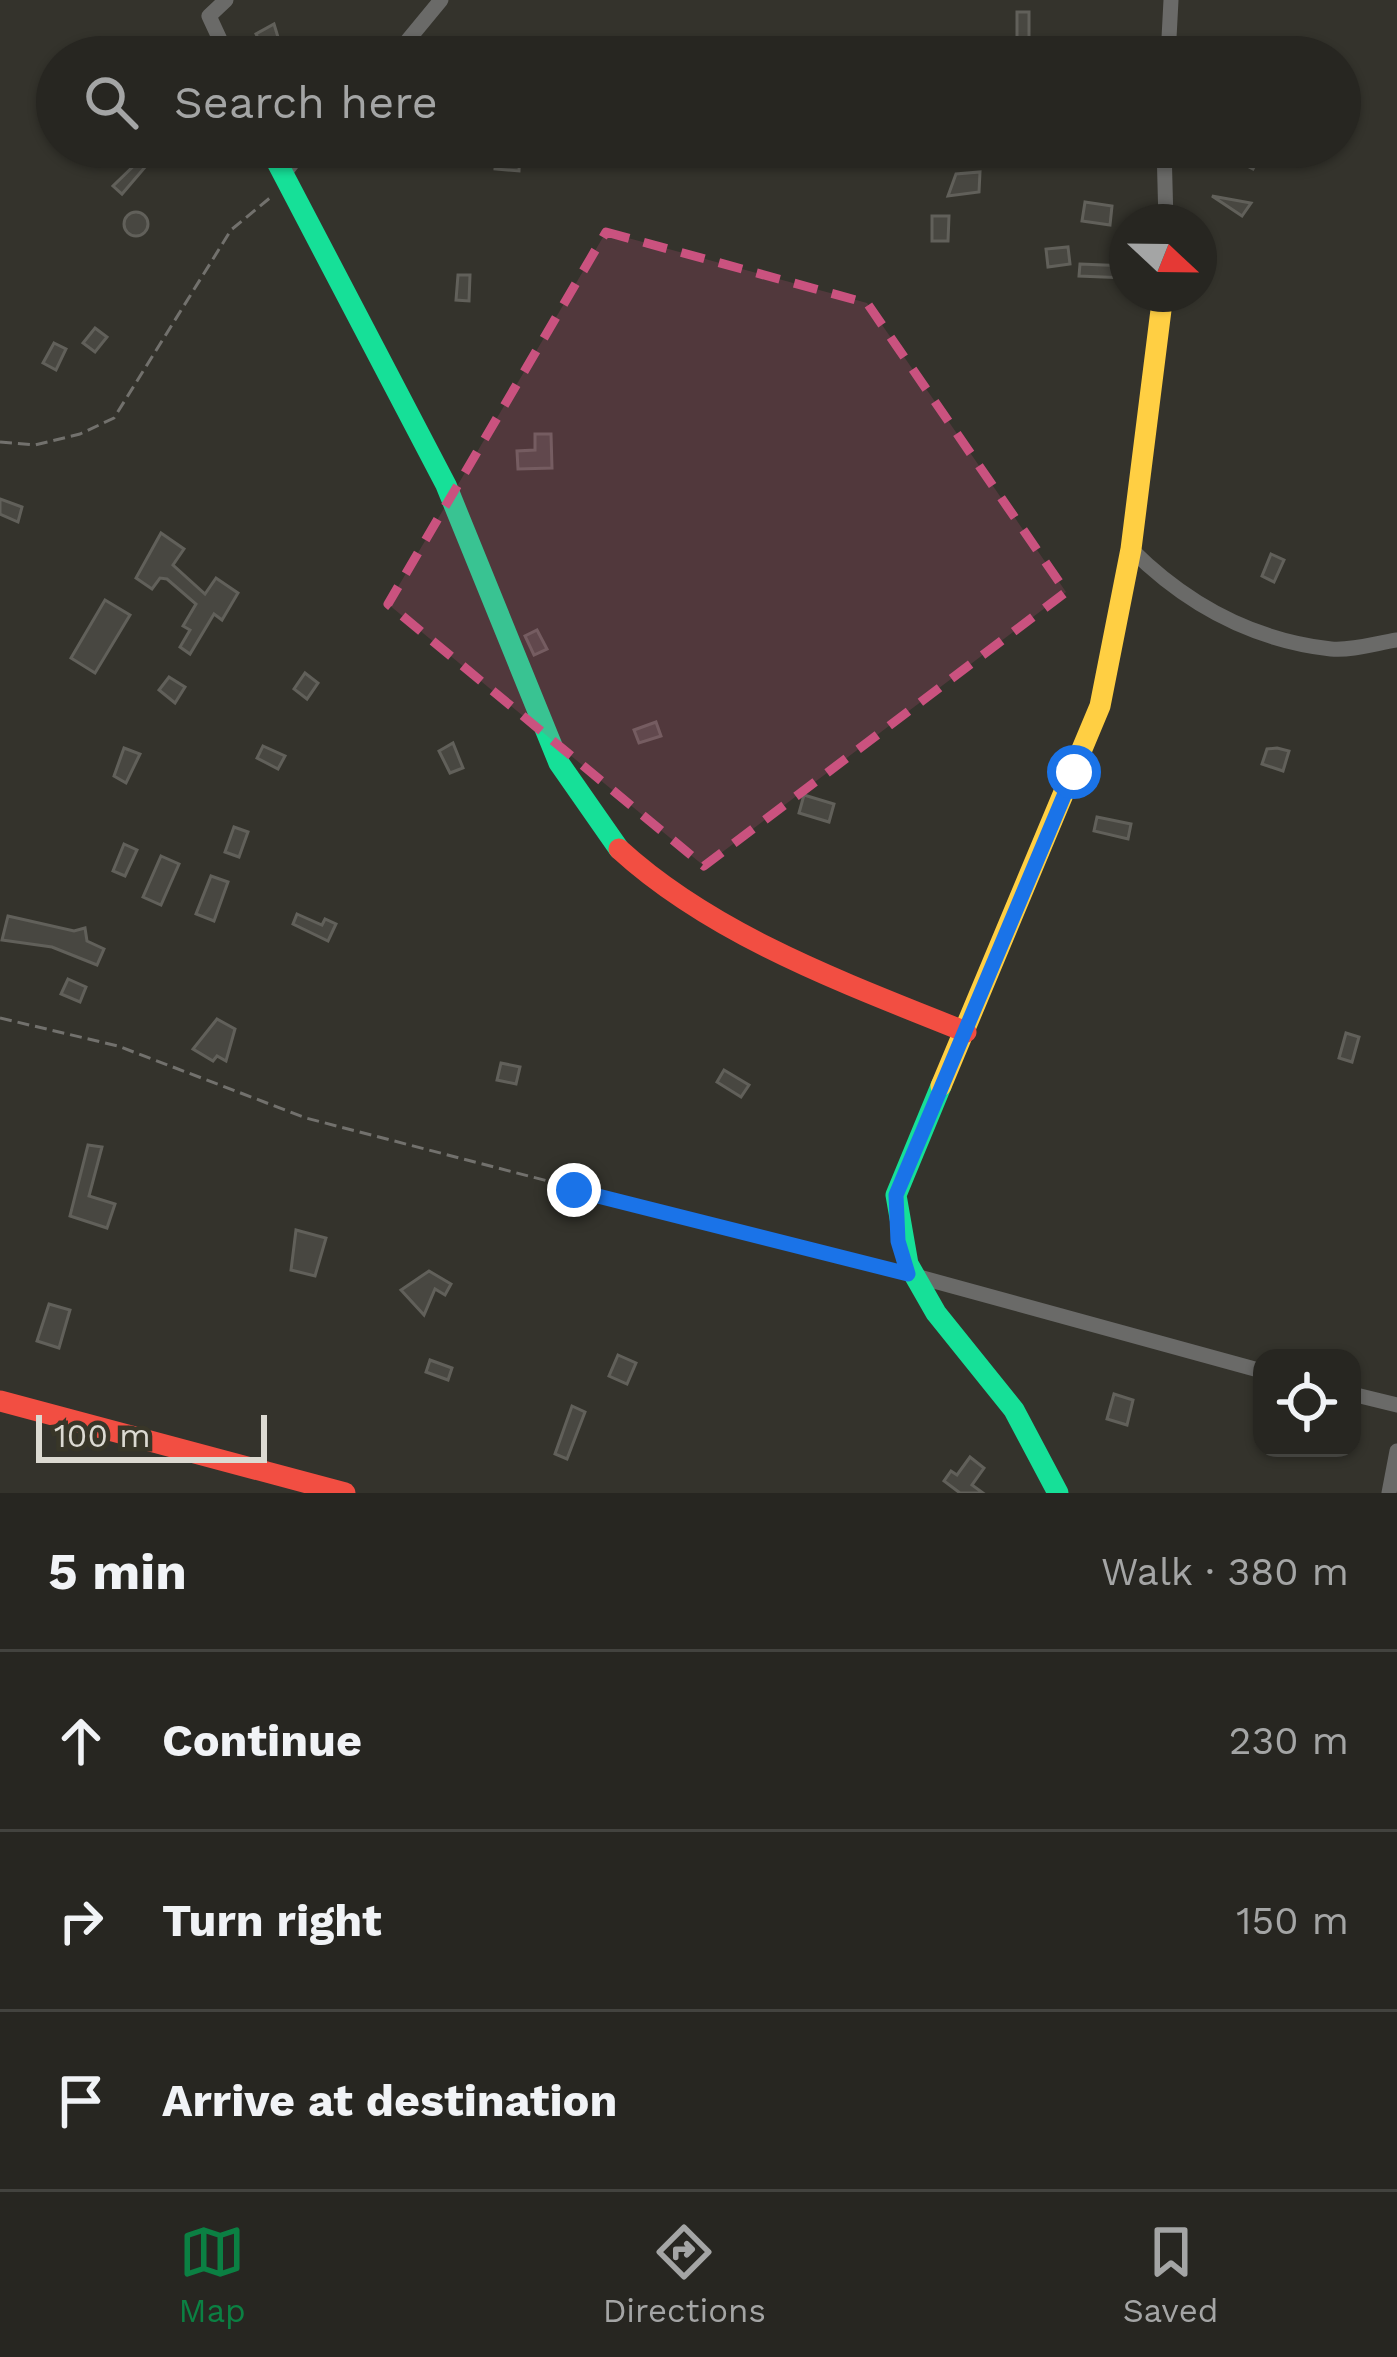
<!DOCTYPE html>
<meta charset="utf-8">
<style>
body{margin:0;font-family:"Work Sans",sans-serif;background:#2f2e2a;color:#f1f3f6}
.controls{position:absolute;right:36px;bottom:36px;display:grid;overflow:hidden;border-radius:24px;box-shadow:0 3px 9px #0004}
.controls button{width:108px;height:108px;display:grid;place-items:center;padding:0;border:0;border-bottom:3px solid #43433f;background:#272621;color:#f1f3f6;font:60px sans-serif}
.compass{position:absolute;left:1109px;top:204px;width:108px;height:108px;border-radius:50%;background:#272621;box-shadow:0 3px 9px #0004;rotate:112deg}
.scale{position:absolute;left:36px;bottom:30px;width:231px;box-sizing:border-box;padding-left:12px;border:6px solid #dcdad2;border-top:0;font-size:33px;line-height:42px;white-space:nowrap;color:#dcdad2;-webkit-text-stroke:9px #383628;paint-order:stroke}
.stop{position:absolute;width:36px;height:36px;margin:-27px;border:9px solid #1a73e8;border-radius:50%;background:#fff}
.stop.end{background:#1a73e8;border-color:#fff;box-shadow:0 3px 12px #0008}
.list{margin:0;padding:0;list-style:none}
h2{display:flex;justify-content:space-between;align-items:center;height:156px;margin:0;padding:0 48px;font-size:51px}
h2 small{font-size:39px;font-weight:400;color:#a4a5a5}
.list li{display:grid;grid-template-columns:78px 1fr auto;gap:36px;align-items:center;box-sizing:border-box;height:180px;padding:0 48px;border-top:3px solid #43433f}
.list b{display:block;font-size:45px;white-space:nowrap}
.list em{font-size:39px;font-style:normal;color:#a4a5a5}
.icon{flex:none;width:66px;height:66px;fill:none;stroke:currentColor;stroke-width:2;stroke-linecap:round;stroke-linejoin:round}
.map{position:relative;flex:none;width:1397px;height:1493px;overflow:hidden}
.search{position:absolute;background:#272621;box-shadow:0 3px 9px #0004;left:36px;right:36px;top:36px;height:132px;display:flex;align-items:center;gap:30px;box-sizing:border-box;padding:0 42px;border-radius:66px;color:#a4a5a5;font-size:45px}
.sheet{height:696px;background:#272621}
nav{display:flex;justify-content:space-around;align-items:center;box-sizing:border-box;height:168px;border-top:3px solid #43433f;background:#272621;font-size:33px;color:#a4a5a5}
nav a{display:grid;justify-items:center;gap:6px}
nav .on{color:#0b8043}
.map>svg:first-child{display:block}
</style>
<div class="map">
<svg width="1397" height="1493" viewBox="0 0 1397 1493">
<rect width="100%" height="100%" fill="#34332c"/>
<g fill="#484741" stroke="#61605a" stroke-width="3">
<rect x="1017" y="12" width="12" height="26"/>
<path d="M274,24L284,57H267L256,34Z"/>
<path d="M1245,147L1261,154L1253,169L1238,161Z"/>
<path d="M497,149L520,151L519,171L495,169Z"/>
<path d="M146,154L152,159L122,194L113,186Z"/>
<path d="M980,172L979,192L948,196L956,174Z"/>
<path d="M1212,196L1251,203L1242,216Z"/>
<path d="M1085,202L1112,206L1110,225L1082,221Z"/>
<circle cx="136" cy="224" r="12"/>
<path d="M932,216H949L948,241H932Z"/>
<path d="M1068,247L1070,264L1048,267L1046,249Z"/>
<path d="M1080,264L1127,266V278L1079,276Z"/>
<path d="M458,275H470L469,301L456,300Z"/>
<path d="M95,328L107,337L95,352L83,343Z"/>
<path d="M54,343L66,349L56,370L43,363Z"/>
<path d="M535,434H551L552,468L518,469L517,451L535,450Z"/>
<path d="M0,499L22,507L18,522L0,514Z"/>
<path d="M161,533L184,549L173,565L205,594L216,578L238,593L222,620L214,614L190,654L180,647L190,630L183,626L196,604L167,579L160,578L152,589L136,578Z"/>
<path d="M1271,554L1284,560L1274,582L1262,576Z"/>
<path d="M105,600L130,615L95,673L71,658Z"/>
<path d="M537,630L547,649L534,655L525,636Z"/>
<path d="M305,673L318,683L307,699L294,689Z"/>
<path d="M169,677L185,687L175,703L159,690Z"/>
<path d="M656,722L661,736L639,743L634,730Z"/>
<path d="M453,743L463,768L450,773L439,751Z"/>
<path d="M263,746L285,756L278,769L257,758Z"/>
<path d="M124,748L140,754L126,783L114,776Z"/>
<path d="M1277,748L1289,751L1283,771L1262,764L1267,749Z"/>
<path d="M804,795L834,804L829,822L799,813Z"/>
<path d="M1097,817L1131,824L1128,839L1094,831Z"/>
<path d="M234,827L248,832L239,857L225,852Z"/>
<path d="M124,844L137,850L125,876L113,871Z"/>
<path d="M161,856L179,864L161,905L143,897Z"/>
<path d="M211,876L228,882L214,921L196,914Z"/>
<path d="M297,914L322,925L325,919L336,924L328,941L293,924Z"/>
<path d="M8,916L74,931L85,928L87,941L104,949L97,965L52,947L2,940Z"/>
<path d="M68,979L86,987L80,1002L61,994Z"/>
<path d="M217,1019L235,1029L226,1061L217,1056L213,1061L193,1049Z"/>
<path d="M1346,1033L1359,1037L1352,1062L1339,1058Z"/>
<path d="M501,1063L520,1067L516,1084L497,1080Z"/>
<path d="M724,1070L749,1085L741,1097L717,1082Z"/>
<path d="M88,1145L102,1147L89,1196L115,1204L107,1228L70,1216Z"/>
<path d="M296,1230L326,1238L315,1276L291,1270Z"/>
<path d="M429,1271L451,1284L445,1295L435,1289L424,1315L401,1290Z"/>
<path d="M49,1304L70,1310L59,1348L37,1341Z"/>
<path d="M618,1355L636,1363L627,1384L609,1376Z"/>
<path d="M430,1360L452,1368L448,1380L426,1372Z"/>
<path d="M1114,1394L1133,1400L1127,1425L1107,1419Z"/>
<path d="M572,1406L585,1412L567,1459L555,1454Z"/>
<path d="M970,1457L984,1468L972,1485L983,1493H960L944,1481L951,1471L957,1475Z"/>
</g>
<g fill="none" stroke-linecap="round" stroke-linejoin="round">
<g stroke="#72716d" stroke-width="3" stroke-dasharray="12 6" stroke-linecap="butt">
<path d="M0,442L35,445L80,434L114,418L231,230L271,197"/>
<path d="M0,1018L118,1046L306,1118L889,1270"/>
</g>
<g stroke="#6a6a68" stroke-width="15">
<path d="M226,0L209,16L228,57"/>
<path d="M394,57L441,0"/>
<path d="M1168,57L1171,0"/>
<path d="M1164,147L1166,222"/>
<path d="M282,176L305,147"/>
<path d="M1131,549C1187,605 1252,640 1331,649C1352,651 1377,643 1397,640"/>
<path d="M912,1275L1262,1371"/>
<path d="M1352,1394L1397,1405"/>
<path d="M1389,1493L1397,1451"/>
</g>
<g stroke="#16e098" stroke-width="21">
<path d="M269,147L446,485L559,763L619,849"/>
<path d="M941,1086L896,1195L908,1264L936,1313L1014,1410L1058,1493"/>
</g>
<path stroke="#ffcf43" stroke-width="21" d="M941,1086L1100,706L1131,549L1163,294"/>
<g stroke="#f24e42" stroke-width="21">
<path d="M619,849C714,936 847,984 966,1032"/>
<path d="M0,1401L345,1493"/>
</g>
</g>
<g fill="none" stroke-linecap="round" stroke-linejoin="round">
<path stroke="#1a73e8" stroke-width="15" d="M574,1190L908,1274L898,1241L896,1195L1074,772"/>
</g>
<path fill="#ca527f" fill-opacity="0.2" stroke="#ca527f" stroke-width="9" stroke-dasharray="24 15" stroke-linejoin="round" d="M606,232L867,303L1066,592L704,866L388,604Z"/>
</svg>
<div class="controls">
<button><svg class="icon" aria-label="locate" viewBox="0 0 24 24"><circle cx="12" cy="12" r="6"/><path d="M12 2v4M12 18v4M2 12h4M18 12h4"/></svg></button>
</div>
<svg class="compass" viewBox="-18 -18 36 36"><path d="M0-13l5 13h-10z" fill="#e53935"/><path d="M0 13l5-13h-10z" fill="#a4a5a5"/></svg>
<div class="scale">100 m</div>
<div class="stop" style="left:1074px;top:772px"></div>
<div class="stop end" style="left:574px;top:1190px"></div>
<div class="search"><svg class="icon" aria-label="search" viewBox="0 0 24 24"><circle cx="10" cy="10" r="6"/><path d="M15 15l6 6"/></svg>Search here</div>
</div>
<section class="sheet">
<h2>5 min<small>Walk · 380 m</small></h2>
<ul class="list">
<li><svg class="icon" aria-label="ahead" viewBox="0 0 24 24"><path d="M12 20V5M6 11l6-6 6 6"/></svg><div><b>Continue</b></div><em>230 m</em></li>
<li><svg class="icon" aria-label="right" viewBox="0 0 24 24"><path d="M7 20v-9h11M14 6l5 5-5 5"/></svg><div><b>Turn right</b></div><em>150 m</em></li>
<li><svg class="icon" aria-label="arrive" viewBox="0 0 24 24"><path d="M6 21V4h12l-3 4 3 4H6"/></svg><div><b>Arrive at destination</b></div></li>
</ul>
</section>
<nav>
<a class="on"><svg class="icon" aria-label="map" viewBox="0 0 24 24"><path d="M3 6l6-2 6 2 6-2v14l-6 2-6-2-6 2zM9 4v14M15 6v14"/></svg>Map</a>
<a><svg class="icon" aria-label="directions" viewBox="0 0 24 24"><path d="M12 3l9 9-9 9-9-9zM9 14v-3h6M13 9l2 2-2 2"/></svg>Directions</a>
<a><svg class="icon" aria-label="saved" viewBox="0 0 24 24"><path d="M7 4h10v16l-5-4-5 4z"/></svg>Saved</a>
</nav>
